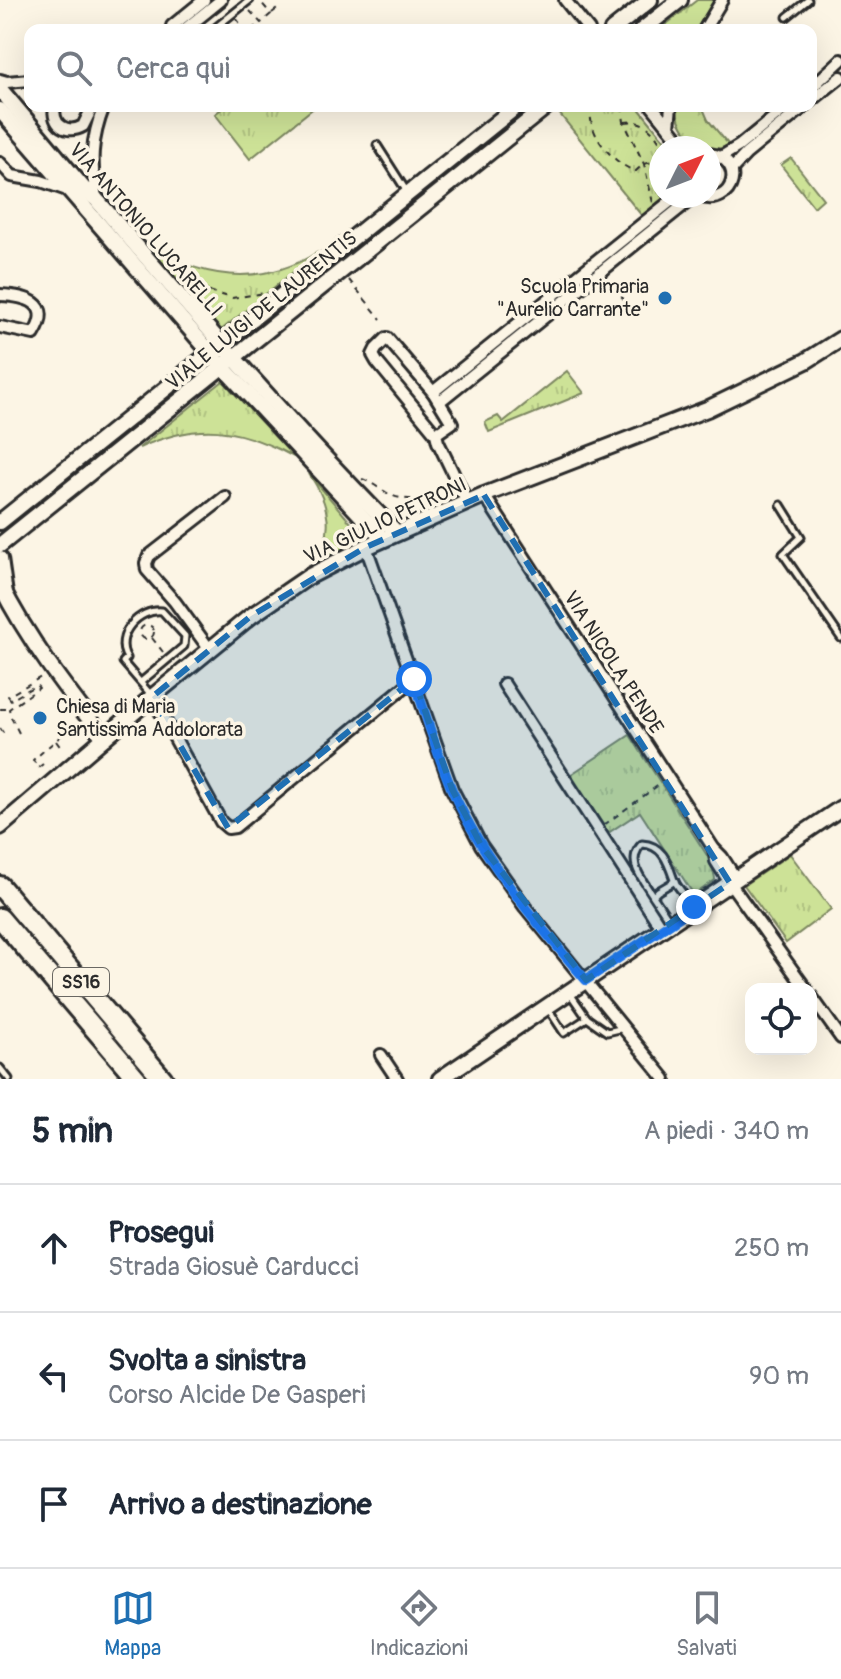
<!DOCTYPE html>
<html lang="it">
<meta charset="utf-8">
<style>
body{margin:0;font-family:Pangolin,sans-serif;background:#f2f2f3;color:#1f2937}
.controls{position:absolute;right:24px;bottom:24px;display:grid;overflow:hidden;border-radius:16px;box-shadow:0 8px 32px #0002}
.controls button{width:72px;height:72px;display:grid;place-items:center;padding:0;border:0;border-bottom:2px solid #e0e1e3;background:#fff;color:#1f2937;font:40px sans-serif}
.compass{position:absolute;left:649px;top:136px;width:72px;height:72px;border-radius:50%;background:#fff;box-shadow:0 8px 32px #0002;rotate:48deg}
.stop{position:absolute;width:24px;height:24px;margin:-18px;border:6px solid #1a73e8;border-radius:50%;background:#fff}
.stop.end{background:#1a73e8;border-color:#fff;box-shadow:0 2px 8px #0008}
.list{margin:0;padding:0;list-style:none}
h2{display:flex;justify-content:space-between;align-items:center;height:104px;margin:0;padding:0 32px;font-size:34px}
h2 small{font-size:26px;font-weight:400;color:#747a83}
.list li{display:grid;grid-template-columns:52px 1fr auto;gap:24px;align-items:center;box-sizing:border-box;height:128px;padding:0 32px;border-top:2px solid #e0e1e3}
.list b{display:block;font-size:30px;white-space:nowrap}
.list p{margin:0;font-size:26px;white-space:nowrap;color:#747a83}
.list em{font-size:26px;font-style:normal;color:#747a83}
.icon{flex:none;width:44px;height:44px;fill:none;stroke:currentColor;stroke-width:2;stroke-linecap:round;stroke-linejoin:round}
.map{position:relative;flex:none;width:841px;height:1079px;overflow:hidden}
.search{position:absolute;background:#fff;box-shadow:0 8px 32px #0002;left:24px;right:24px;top:24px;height:88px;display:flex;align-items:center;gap:20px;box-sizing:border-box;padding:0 28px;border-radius:16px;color:#747a83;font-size:30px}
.sheet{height:488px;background:#fff}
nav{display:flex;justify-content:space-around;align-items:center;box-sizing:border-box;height:112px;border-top:2px solid #e0e1e3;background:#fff;font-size:22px;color:#747a83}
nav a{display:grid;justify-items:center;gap:4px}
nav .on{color:#1f6fb2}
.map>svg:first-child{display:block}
</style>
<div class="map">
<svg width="841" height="1079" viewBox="0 0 841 1079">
<defs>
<pattern id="grass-tufts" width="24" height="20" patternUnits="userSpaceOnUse" patternTransform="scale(2)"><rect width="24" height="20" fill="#cde297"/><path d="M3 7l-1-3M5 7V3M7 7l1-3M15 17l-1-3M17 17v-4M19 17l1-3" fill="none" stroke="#b0c282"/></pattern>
</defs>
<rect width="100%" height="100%" fill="#fcf5e5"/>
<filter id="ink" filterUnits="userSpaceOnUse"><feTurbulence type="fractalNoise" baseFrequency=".0125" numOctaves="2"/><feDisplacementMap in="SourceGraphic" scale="16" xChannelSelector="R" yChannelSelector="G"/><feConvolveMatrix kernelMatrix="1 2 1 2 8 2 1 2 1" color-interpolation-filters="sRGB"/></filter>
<g filter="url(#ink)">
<g fill="url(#grass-tufts)" stroke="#7c8661" stroke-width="2">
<path d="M697,0H714L696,30H659Z"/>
<path d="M225,106H316L250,159L215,114Z"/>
<path d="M565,106H637L671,148H661V196H666L642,216L558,112Z"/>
<path d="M677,106H702L708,120L729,145C724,147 720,149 715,149C695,148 676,125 677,106Z"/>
<path d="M791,158L823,199L814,207L781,165Z"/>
<path d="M146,245C202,279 260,288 318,252L220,331Z"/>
<path d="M567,371L584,393L489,432L485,422L498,416L503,422Z"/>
<path d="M223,381L294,457C238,427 198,421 139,448Z"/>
<path d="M309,474L363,537L313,566C336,534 330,504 309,474Z"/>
<path d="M630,735L710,860C710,867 715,872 715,880L694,895L640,812L605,835L567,777Z"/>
<path d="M790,854L831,909L786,943L744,885Z"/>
</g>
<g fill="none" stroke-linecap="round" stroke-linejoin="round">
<g stroke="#2b2b2b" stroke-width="11">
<g id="lane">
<path d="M787,17L808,0"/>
<path d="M215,28L250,0"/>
<path d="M377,145L407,192"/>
<path d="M781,505L801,537L783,554L841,638"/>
<path d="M141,682L184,646L185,636L162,611C139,608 113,636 127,658L123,662L152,696"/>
<path d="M653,896C643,880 625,861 642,844C663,845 668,863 674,880C678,889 688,898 694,907"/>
<path d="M669,920L653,896L658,891L675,881"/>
<path d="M547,1007L564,1033L587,1018L571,995"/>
<path d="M587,1018L607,1032L624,1028"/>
<path d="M0,1068L9,1079"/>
</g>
</g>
<g stroke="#2b2b2b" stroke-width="16">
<g id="street">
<path d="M565,0L589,30"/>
<path d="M172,26L204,0"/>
<path d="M184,30L221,0"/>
<path d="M704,30L722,0"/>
<path d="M0,80L7,82L30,80"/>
<path d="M811,88L841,60"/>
<path d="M811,101L841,77"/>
<path d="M55,106C51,125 67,135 83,126L93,106"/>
<path d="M652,106L681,142L693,148"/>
<path d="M669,127L671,106"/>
<path d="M721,157L739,146L788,106"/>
<path d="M0,163L12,176L41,181L70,191"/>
<path d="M732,169L746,154L805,106"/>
<path d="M699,196C735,209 747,158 709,154"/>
<path d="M96,199C91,162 90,142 104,106"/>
<path d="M0,295C25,296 54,302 34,334L0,327"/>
<path d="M433,392L677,196"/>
<path d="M440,401L695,196"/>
<path d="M436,434L452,423L433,392L387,338L376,349L373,355L377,362L436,434L438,442L467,502"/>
<path d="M484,495L714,849L722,857L736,879"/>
<path d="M366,547L452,789L481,845L525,907L665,1079"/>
<path d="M210,650L175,602L147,570L146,563L149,556L225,497"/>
<path d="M504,684L662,929"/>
<path d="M152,697L221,822L228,828L235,827L414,679"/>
<path d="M714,849L716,861L730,883L806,989"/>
<path d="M811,996L841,1038"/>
<path d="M381,1055L397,1079"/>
</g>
</g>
<g stroke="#2b2b2b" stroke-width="20">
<g id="secondary">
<path d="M612,30L650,0"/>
<path d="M642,30L680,0"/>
<path d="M0,89L84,189L96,199C194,313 291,426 397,533"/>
<path d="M0,110L222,366L383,539"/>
<path d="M0,522L517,106"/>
<path d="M0,545L547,106"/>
<path d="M0,559L5,594"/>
<path d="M0,584C28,640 66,689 104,738"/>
<path d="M0,827L152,697L251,616L308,577L366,547L484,495L707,409L806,361L841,339"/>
<path d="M440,1079L841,808"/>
</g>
</g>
<g stroke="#2b2b2b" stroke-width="24">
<g id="highway">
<path d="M0,886L163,1079"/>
<path d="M0,918L137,1079"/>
</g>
</g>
<g stroke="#2b2b2b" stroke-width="2" stroke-dasharray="6 6" stroke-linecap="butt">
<path d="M250,11L261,23L271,14L259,0"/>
<path d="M272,13L281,6"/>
<path d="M236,18L245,30"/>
<path d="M251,30L260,23"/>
<path d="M592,106C584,130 613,165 636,171C644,163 649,161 661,163"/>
<path d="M622,106L624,122L644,164L653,203"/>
<path d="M625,122C646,119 654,132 664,148"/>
<path d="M606,278L626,302"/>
<path d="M349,280L381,319"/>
<path d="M186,284L232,298L265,293"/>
<path d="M362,479C373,483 381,490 391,495C406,502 427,498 443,499"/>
<circle cx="147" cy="632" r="7"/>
<path d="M152,638L163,652"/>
<path d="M0,709H7"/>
<path d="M0,728L5,736"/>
<path d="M19,733L11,717L9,709L39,688L36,685L11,700L8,696L43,676"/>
<path d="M56,741L62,749"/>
<path d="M43,764L38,768L33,760L62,735"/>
<path d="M604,825L660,784"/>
</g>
<use href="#lane" stroke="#fcf5e5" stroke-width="5"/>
<use href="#street" stroke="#fcf5e5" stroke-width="10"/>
<use href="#secondary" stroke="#fcf5e5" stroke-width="14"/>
<use href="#highway" stroke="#fcf5e5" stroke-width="18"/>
</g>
</g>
<g fill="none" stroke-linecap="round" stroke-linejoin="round" filter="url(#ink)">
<path stroke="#1a73e8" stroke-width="10" d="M414,679C426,716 437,754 452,790C484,861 535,922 586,980L694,907"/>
</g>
<path fill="#1f6fb2" fill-opacity="0.2" stroke="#1f6fb2" stroke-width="6" stroke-dasharray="16 10" stroke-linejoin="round" d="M484,495L730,883L586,980L481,845L452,789L414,679L228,828L152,697L251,616L366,547Z"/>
<g fill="#1f6fb2" stroke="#fcf5e5" stroke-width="3">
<circle cx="665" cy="298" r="8"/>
<circle cx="40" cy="718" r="8"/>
</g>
<g text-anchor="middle" stroke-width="7" stroke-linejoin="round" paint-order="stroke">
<rect fill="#fcf5e5" stroke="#6a6863" stroke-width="2" x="53" y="968" width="56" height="28" rx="6"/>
<g font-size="18" font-weight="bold" fill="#2b2b2b">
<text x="81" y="988">SS16</text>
</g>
<g font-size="20" fill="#2b2b2b" stroke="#fcf5e5">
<text transform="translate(146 229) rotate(49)" y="7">VIA ANTONIO LUCARELLI</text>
<text transform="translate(261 310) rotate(-39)" y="7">VIALE LUIGI DE LAURENTIS</text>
<text transform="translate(385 520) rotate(-25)" y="7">VIA GIULIO PETRONI</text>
<text transform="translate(614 662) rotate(57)" y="7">VIA NICOLA PENDE</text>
</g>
<g font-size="20" fill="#2b2b2b" stroke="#fcf5e5" text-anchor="end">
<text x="649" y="293">Scuola Primaria<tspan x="649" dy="23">"Aurelio Carrante"</tspan></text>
<text x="56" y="713" text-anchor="start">Chiesa di Maria<tspan x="56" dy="23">Santissima Addolorata</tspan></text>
</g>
</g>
</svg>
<div class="controls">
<button><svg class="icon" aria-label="locate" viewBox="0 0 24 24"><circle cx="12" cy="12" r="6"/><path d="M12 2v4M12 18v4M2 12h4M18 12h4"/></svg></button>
</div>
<svg class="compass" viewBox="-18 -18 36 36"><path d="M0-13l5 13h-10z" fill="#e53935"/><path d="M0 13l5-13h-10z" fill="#747a83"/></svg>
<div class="stop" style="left:414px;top:679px"></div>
<div class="stop end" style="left:694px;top:907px"></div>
<div class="search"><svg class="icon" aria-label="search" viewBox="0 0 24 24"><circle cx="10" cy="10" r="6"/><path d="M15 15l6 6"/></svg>Cerca qui</div>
</div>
<section class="sheet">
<h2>5 min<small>A piedi · 340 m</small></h2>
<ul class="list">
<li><svg class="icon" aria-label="ahead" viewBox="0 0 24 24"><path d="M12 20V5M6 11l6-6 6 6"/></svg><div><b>Prosegui</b><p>Strada Giosuè Carducci</p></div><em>250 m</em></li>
<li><svg class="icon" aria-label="left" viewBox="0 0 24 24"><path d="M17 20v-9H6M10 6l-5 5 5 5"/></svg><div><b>Svolta a sinistra</b><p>Corso Alcide De Gasperi</p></div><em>90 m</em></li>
<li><svg class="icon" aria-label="arrive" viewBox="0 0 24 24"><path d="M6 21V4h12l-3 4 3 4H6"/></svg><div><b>Arrivo a destinazione</b></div></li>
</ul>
</section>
<nav>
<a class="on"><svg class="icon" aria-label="map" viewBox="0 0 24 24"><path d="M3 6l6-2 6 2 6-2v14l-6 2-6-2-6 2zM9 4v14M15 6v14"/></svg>Mappa</a>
<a><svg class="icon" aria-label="directions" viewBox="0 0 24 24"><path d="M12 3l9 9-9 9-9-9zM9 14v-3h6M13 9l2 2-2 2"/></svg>Indicazioni</a>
<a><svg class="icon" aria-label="saved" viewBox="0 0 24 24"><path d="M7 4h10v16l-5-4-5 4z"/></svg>Salvati</a>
</nav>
